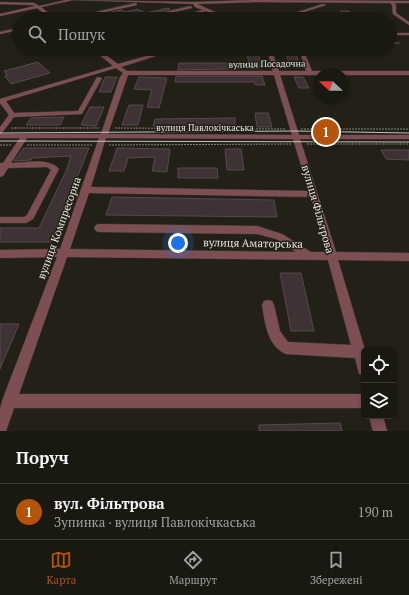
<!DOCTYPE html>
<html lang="uk">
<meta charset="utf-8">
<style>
body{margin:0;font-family:"PT Serif",serif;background:#23221a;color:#f1f3f6}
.controls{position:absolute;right:12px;bottom:12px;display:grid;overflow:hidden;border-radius:6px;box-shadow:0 2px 6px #0003}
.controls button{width:36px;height:36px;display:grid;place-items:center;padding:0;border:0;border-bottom:1px solid #383831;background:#1a1911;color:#f1f3f6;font:20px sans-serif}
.compass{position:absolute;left:313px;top:68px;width:36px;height:36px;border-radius:50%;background:#1a1911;box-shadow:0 2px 6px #0003;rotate:292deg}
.you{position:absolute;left:178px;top:243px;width:14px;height:14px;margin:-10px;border:3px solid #fff;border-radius:50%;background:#1a73e8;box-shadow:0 0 0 6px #1a73e833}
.badge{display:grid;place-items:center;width:26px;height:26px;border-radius:50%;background:#b45309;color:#fff;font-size:13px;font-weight:700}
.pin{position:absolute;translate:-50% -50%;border:2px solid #fff;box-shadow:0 1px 4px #0006}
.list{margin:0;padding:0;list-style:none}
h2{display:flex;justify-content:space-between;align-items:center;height:52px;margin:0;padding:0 16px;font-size:17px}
h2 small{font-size:13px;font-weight:400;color:#9fa09f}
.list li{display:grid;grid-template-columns:26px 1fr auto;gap:12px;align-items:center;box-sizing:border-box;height:56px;padding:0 16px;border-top:1px solid #383831}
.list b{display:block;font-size:15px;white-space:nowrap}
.list p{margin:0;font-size:13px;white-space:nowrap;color:#9fa09f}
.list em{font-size:13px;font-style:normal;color:#9fa09f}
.icon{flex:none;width:22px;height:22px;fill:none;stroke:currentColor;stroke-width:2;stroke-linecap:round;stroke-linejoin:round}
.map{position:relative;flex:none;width:409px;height:431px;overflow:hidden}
.search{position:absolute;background:#1a1911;box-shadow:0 2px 6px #0003;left:12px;right:12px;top:12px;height:44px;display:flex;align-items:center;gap:10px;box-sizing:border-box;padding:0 14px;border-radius:22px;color:#9fa09f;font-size:15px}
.sheet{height:108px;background:#1a1911}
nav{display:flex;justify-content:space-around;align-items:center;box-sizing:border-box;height:56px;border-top:1px solid #383831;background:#1a1911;font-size:11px;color:#9fa09f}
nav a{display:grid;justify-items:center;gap:2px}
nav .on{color:#b45309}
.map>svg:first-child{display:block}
</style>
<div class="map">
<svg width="409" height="431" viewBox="0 0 409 431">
<rect width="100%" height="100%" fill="#232117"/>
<g fill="#3e3235" stroke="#55494d">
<path d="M168,8L170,9L133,19H123L122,16L119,17L111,12L122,10L126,12L138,9L145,13Z"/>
<path d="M340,11H349L355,19H346Z"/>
<path d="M246,49H257L262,68L178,70L179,63H249Z"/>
<path d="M285,49H294L299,63H289Z"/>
<path d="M38,62L50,73L11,84L5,76L7,75L4,71Z"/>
<path d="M176,76H262L265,85H255L254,82H175Z"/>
<path d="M105,77H117L111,92H99Z"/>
<path d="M139,77L167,78L159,108L147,107L152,90L134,89Z"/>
<path d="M294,77H303L309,88H299Z"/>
<path d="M129,105H143L138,125H122Z"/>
<path d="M90,107H104L96,126L81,125Z"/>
<path d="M255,113H268L272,127H257Z"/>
<path d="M64,117L60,125H26L31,118Z"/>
<path d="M235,118V126H153L155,119Z"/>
<path d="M24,148H89L51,242H0V228H39L66,171L71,156L32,158L31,160L14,161Z"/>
<path d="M117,148L170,149L167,172L152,171L155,157L128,158L124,171H109Z"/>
<path d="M225,149H241L244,170H227Z"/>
<path d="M381,150H409V160L386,159Z"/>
<path d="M178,168H217L218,178H178Z"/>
<path d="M112,197L274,200L277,217L106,215Z"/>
<path d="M280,273H301L314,331H291Z"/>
<path d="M0,324H19L0,369Z"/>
<path d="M340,423L342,431H259V425Z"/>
</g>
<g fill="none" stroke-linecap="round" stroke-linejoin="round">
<g stroke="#3f3d33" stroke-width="1">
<g id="minor">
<path d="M66,0H73L41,7L56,19H51L37,8L0,16V14L35,6L33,5L0,4V2L34,3L39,6Z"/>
<path d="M73,0L194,2L253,0L409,1V3H394L396,5V13L409,22V25L393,14L392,5L390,3L257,2L197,4L231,19H225L206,11L179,18V16L203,10L195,7L193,4Z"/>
<path d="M136,3L137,5L73,19H65Z"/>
<path d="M323,4L326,5L282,19H276Z"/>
<path d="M191,6L192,8L142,19H134Z"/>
<path d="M19,28V30L0,34V32Z"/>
<rect x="390" y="33" width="19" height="2"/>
<path d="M390,42L400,43L390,44Z"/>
<path d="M92,49H97L118,64L171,49H178L121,67L127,71H273L267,49H271L279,71H306L299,49H303L312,71H409V75H280L299,135H409V139H300L336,252L409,253V261L338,260L365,350H364V375L359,374L355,358L286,354C267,346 265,322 262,305L264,301L268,300L272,301L274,305L280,331L288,342L351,345L328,260L67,257L19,394H364V408H14L6,431H0V409L2,401L57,257L0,258V250L60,249L99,138H27L11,163C25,163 49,157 59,169L33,219L26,223H0V217H24L27,215L51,170L47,167L8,168L3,176L0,177V163H3L20,138H0V127L9,115L0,103V99L113,66ZM116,68L123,73L120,77L101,134H1L14,117L82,114L102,78L97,77L78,111L14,113L6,101ZM128,75H274L292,135L108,134ZM106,138L293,139L309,191L91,187ZM89,193L311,197L326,252H311L282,234L257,226L99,224L96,225L94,228L96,231L99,232L257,234L276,239L296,252L70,249Z"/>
<path d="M111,49H117L122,51L139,49L122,55Z"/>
<path d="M369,416H383L387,431H373Z"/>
</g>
</g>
<g stroke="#85837a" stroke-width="1" stroke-dasharray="2 1" stroke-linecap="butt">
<path d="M169,19L175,18"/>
<path d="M267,19L273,17"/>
<path d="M11,128H99"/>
<path d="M115,128L285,129"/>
<path d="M301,129H409"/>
<path d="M307,144H409"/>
<path d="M0,145H11"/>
<path d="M27,145H93"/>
<path d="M109,145L291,144"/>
</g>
<use href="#minor" fill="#7e4f52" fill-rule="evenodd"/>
<g stroke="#c4c2ba" stroke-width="1">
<path d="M0,133L295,131L409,133"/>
<path d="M0,141L409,142"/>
</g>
</g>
<g text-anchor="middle" stroke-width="3" stroke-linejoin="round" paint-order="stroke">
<g font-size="9" fill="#e8e6df" stroke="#232117">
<text transform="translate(267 64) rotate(-1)" y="3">вулиця Посадочна</text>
<text x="205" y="131">вулиця Павлокічкаська</text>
</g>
<g font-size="11" fill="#e8e6df" stroke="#232117">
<text transform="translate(318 209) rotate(74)" y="4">вулиця Фільтрова</text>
<text transform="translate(59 228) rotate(-70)" y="4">вулиця Компресорна</text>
<text transform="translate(253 243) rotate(1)" y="4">вулиця Аматорська</text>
</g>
</g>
</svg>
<div class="controls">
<button><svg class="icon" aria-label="locate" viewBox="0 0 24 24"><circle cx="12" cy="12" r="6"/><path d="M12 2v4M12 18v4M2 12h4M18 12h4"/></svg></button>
<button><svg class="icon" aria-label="layers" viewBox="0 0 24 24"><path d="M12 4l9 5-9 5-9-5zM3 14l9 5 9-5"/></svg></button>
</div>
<svg class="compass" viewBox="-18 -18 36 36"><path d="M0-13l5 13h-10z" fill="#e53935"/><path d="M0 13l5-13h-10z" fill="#9fa09f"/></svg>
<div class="you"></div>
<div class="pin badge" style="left:326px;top:132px">1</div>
<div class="search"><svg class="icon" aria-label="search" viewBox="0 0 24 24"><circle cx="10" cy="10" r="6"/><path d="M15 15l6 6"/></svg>Пошук</div>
</div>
<section class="sheet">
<h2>Поруч<small></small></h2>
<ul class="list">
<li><span class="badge">1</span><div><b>вул. Фільтрова</b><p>Зупинка · вулиця Павлокічкаська</p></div><em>190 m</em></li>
</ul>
</section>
<nav>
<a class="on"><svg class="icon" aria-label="map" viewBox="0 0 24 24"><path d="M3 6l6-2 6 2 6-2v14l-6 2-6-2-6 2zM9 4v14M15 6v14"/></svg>Карта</a>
<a><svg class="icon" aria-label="directions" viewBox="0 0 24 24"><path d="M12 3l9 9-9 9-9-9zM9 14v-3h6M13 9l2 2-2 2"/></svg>Маршрут</a>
<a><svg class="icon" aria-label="saved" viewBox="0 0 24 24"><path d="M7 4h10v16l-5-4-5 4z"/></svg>Збережені</a>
</nav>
